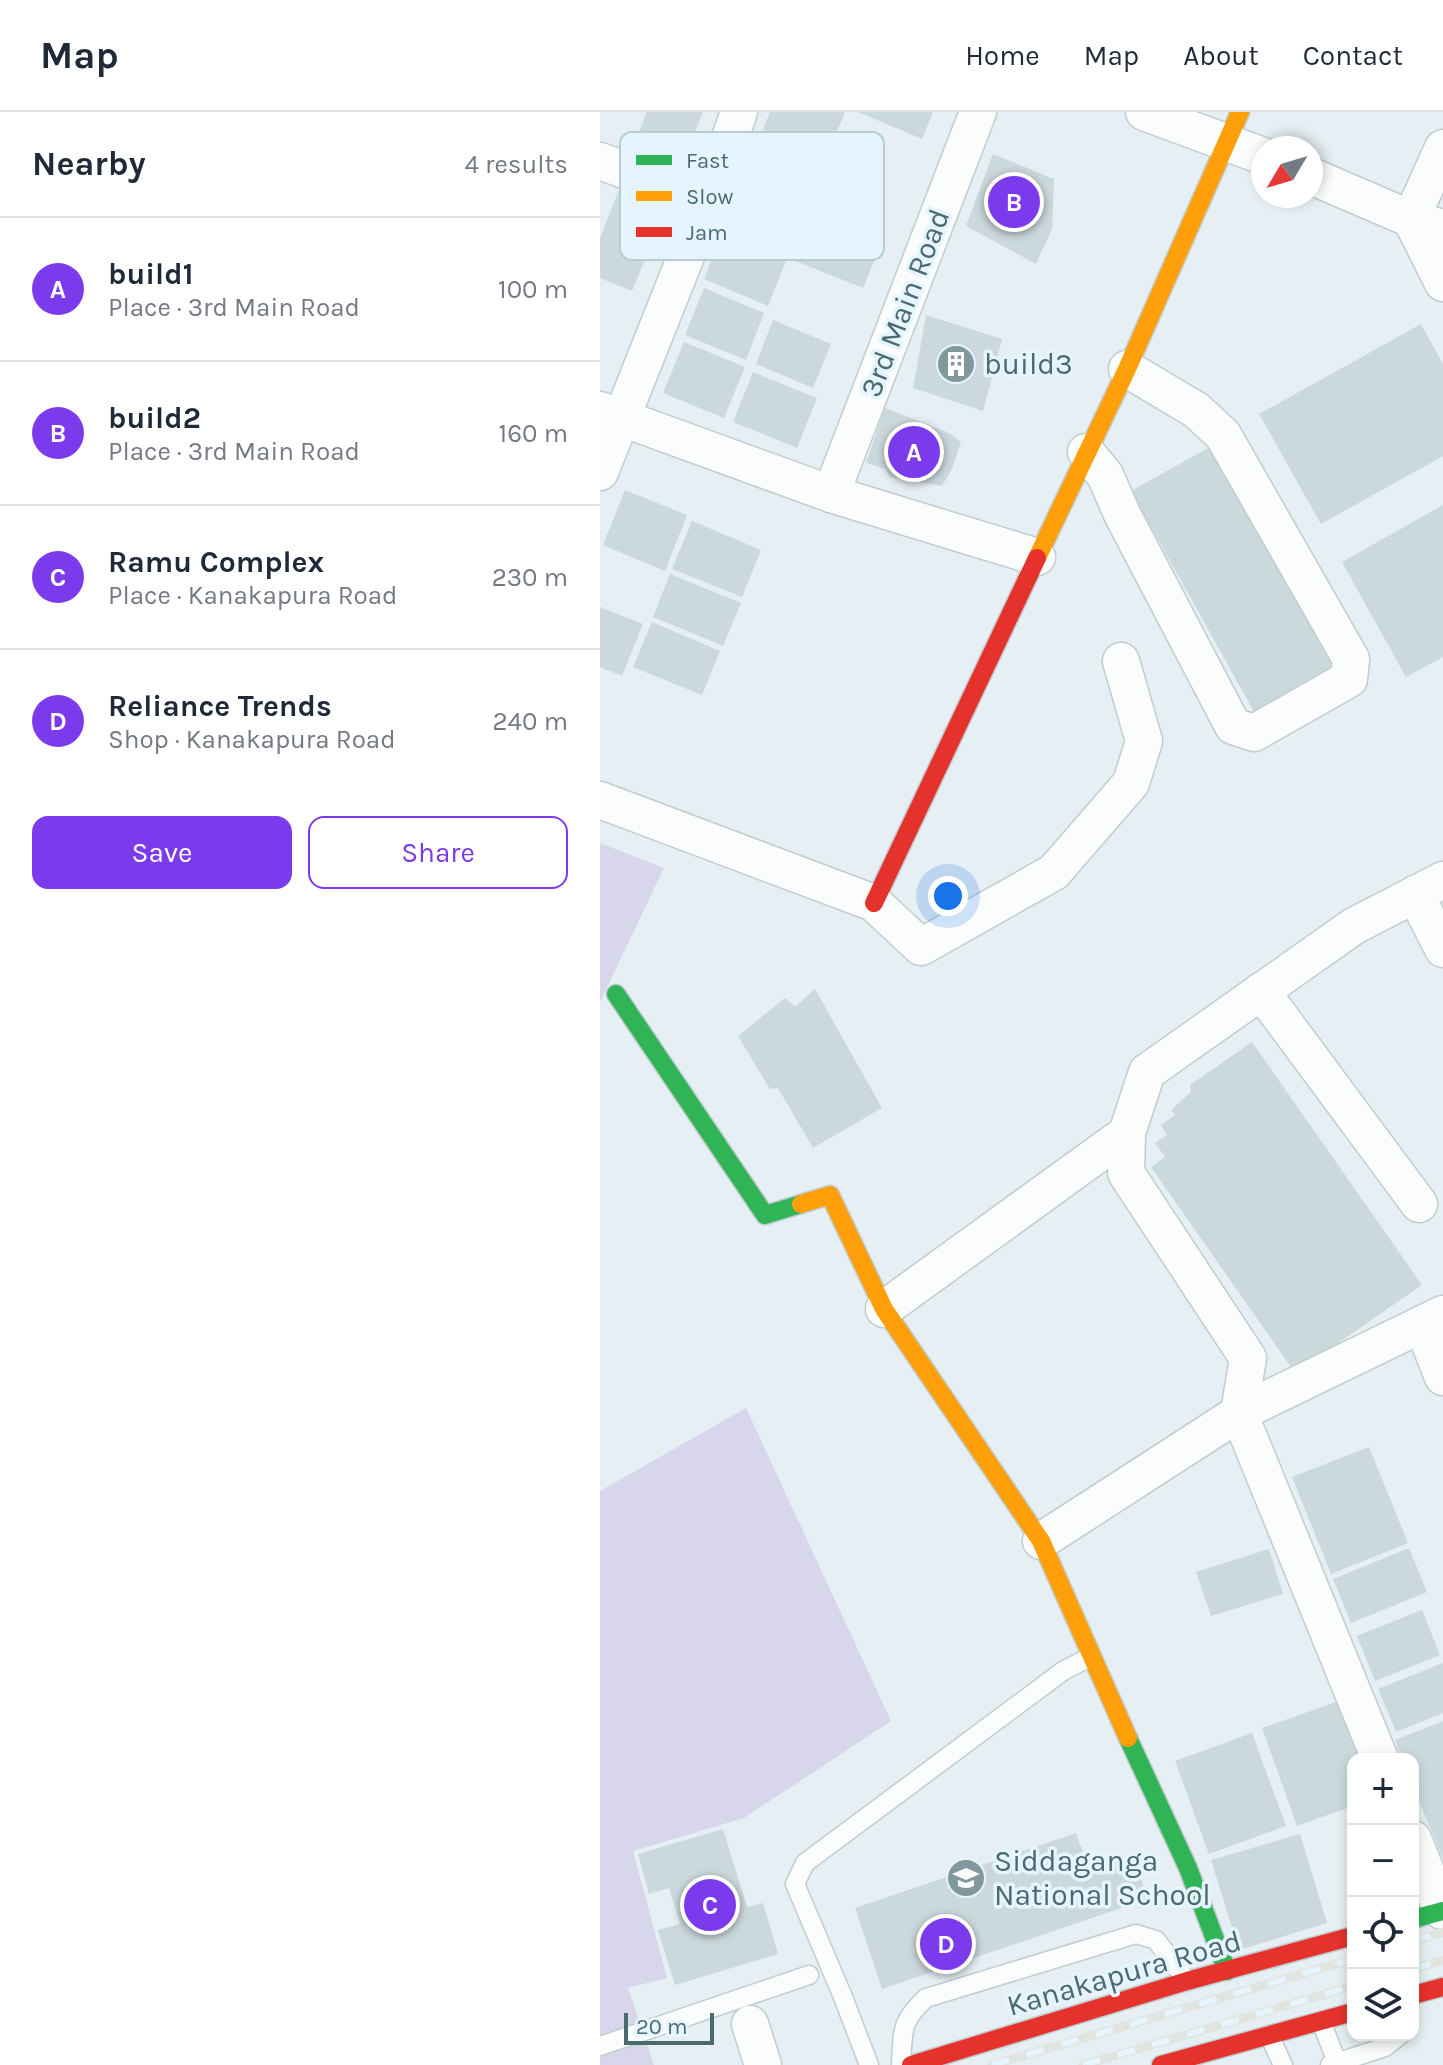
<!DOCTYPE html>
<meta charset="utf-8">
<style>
body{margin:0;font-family:Karla,sans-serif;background:#f2f2f3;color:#1f2937}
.controls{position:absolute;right:24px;bottom:24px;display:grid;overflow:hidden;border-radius:16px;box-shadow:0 4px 12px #0003}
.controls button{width:72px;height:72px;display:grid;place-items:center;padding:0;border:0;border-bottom:2px solid #e0e1e3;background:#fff;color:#1f2937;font:40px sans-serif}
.compass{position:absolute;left:651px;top:24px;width:72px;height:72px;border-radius:50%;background:#fff;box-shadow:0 4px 12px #0003;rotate:232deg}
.scale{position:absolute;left:24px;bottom:20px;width:90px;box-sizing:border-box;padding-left:8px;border:4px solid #4a6b6e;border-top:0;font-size:22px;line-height:28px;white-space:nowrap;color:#4a6b6e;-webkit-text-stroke:6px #e6f5fd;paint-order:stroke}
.you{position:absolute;left:348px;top:784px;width:28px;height:28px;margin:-20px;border:6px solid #fff;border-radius:50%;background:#1a73e8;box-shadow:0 0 0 12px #1a73e833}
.badge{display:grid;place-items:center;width:52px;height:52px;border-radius:50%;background:#7c3aed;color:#fff;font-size:26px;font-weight:700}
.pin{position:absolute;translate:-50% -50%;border:4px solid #fff;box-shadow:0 2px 8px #0006}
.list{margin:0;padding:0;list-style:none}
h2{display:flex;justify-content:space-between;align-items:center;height:104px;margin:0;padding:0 32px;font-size:34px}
h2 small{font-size:26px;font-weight:400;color:#747a83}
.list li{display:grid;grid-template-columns:52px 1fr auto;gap:24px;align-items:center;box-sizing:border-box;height:144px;padding:0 32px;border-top:2px solid #e0e1e3}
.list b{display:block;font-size:30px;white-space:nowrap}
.list p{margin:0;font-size:26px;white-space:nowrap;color:#747a83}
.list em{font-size:26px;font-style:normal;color:#747a83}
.actions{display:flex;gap:16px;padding:24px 32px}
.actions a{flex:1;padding:18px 0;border:2px solid #7c3aed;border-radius:16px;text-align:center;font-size:28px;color:#7c3aed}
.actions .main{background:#7c3aed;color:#fff}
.icon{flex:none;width:44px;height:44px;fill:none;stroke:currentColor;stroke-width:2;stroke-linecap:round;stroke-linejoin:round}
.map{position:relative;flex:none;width:843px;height:1953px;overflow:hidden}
header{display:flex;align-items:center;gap:48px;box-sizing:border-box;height:112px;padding:0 40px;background:#fff;border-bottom:2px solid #e0e1e3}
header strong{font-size:38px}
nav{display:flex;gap:44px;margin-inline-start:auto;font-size:28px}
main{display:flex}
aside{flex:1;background:#fff}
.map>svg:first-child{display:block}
</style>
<header>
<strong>Map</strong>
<nav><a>Home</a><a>Map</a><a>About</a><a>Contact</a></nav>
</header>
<main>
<aside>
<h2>Nearby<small>4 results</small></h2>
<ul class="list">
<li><span class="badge">A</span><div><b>build1</b><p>Place · 3rd Main Road</p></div><em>100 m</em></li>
<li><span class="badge">B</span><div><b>build2</b><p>Place · 3rd Main Road</p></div><em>160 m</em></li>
<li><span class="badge">C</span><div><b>Ramu Complex</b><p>Place · Kanakapura Road</p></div><em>230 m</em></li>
<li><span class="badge">D</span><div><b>Reliance Trends</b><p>Shop · Kanakapura Road</p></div><em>240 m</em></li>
</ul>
<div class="actions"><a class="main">Save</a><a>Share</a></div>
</aside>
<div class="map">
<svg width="843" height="1953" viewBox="0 0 843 1953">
<rect width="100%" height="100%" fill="#e6eff3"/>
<g fill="#d8d6eb">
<path d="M0,731L64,756L0,890Z"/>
<path d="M146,1296L291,1609L144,1706L33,1739L67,1866L28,1876L54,1953H0V1379Z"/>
</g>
<g fill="#ccd9dc">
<path d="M47,0H103L82,52L34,32Z"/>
<path d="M170,0H245L227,45L163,18Z"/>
<path d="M258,0H333L322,27Z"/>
<path d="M393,42L454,67L452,117L436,152L366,114Z"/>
<path d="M19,78L66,97L32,179L0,166V126Z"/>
<path d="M215,94L285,123L263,176L193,148Z"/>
<path d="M124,118L188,144L168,194L104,167Z"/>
<path d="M104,176L164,201L146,248L85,223Z"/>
<path d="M326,203L402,227L383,299L313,276Z"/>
<path d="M173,208L231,232L213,276L156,252Z"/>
<path d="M821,212L843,252V344L721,412L659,302Z"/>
<path d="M84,230L145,255L124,306L63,281Z"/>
<path d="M153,260L217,286L197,336L133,310Z"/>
<path d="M285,296L349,321L361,330L352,357L342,374L290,365L285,357L266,351Z"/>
<path d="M619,330L746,558L658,607L531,379Z"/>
<path d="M25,378L87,403L65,459L3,433Z"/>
<path d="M843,393V545L806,565L742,450Z"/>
<path d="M92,409L161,438L142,485L72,457Z"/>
<path d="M70,462L141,491L123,534L53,505Z"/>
<path d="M0,495L43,512L22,564L0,555Z"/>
<path d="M52,510L120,539L102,583L33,555Z"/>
<path d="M215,877L282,996L213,1036L178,976L170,977L138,924L185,886L195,895Z"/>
<path d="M652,930L822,1173L695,1261L551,1055L565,1045L555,1031L567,1023L561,1013L575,1003L571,998L591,980L590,973Z"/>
<path d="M769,1335L808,1431L731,1462L692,1365Z"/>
<path d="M809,1436L827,1480L751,1511L733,1467Z"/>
<path d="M669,1437L683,1482L611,1504L596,1460Z"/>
<path d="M822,1498L840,1543L775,1569L757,1524Z"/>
<path d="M843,1551V1601L796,1620L778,1577Z"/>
<path d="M739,1589L759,1647H753V1694L697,1714L662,1616Z"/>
<path d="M843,1609V1747L813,1674V1647H802L795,1628Z"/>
<path d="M652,1621L686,1714L609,1742L575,1649Z"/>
<path d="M123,1717L147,1795L163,1791L178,1842L75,1873L58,1818L80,1812L69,1776L49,1782L38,1742Z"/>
<path d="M476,1721L489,1758L533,1743L548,1787L282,1877L255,1796Z"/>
<path d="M700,1722L727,1811L639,1838L611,1748Z"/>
</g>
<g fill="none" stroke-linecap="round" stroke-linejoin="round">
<g stroke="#c2cccf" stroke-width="21">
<g id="lane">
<path d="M721,1909L738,1953"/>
<path d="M669,1923L683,1953"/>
<path d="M0,1934L209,1863"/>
<path d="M269,1953L243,1885L195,1772L205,1751L463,1559L490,1545"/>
<path d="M301,1953C303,1919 300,1910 326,1886L536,1822L556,1828L587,1869"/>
<path d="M730,1953L785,1935L800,1923"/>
</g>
</g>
<g stroke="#c2cccf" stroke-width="39">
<g id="street">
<path d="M544,0L663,44"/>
<path d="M843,36L811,107L843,171"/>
<path d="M0,49L108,89"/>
<path d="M711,64L811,107L836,114"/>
<path d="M0,298L231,382L437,445"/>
<path d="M486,340L505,363L522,402L633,614L654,621L749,567L751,547L623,323L596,298L527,257"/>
<path d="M0,360L108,89L139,0"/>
<path d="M231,382L378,0"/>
<path d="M0,688L274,791L321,835L454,760L531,671L544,629L521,549"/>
<path d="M815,782L843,837"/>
<path d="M661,879L819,1092"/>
<path d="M284,1197L527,1021"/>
<path d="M822,1212L843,1265"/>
<path d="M639,1301L648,1246L526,1061L527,1021L547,960L754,814L843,768"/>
<path d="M639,1301L843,1202"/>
<path d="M441,1429L639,1301L780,1647"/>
<path d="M813,1727L842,1799"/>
<path d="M150,1912L163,1953"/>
</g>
</g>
<g stroke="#c1cccf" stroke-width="21">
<g id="fast">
<path d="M16,882L165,1103L201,1092"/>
<path d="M528,1626L588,1756L627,1859"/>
<path d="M813,1807L843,1799"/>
</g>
</g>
<g stroke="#c1cccf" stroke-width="21">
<g id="slow">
<path d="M437,446L527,257L640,0"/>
<path d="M201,1092L230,1083L284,1197L441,1429L528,1626"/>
</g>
</g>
<g stroke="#c1cccf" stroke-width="21">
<g id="jam">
<path d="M274,791L437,446"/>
<path d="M813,1883L843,1875"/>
<path d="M311,1953L587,1869L753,1824"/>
<path d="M561,1953L753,1900"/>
</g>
</g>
<use href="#lane" stroke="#fbfdfd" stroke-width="18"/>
<use href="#street" stroke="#fbfdfd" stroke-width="36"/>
<use href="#fast" stroke="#30b455" stroke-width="18"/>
<use href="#slow" stroke="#ff9f0a" stroke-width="18"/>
<use href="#jam" stroke="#e5322d" stroke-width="18"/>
<g stroke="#e2e4e0" stroke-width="9">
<g id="rail">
<path d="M813,1829L843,1820"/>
<path d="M813,1857L843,1848"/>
<path d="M392,1953L753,1847"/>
<path d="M483,1953L753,1874"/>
</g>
</g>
<use href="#rail" stroke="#e6f5fd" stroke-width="6" stroke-dasharray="18" stroke-linecap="butt"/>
</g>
<defs>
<g id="building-disc" transform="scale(2)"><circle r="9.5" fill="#81999d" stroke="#e6f5fd"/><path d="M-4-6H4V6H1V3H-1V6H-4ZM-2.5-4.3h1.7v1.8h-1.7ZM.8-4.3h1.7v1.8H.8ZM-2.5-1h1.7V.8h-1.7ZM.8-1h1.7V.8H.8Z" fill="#fff"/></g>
<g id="school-disc" transform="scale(2)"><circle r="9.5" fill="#81999d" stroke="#e6f5fd"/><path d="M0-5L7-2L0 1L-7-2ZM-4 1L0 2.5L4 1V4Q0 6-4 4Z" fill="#fff"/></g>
</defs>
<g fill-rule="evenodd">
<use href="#building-disc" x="356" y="252"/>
<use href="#school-disc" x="366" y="1766"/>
</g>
<g text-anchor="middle" stroke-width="7" stroke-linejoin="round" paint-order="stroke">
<g font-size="30" fill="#4a6b6e" stroke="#e6f5fd">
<text transform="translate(305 191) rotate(-69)" y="10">3rd Main Road</text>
<text transform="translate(524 1861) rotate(-16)" y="10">Kanakapura Road</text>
</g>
<g font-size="30" fill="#4a6b6e" stroke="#e6f5fd" text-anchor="start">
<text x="384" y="262">build3</text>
<text x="394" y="1759">Siddaganga<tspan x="394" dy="34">National School</tspan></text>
</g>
</g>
<rect x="20" y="20" width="264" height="128" rx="12" fill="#e6f5fd" stroke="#b7ccd2" stroke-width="2"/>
<rect x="36" y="43" width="36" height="10" fill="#30b455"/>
<rect x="36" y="79" width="36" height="10" fill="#ff9f0a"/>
<rect x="36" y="115" width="36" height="10" fill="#e5322d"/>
<g font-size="22" fill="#4a6b6e">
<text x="86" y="56">Fast</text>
<text x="86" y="92">Slow</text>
<text x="86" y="128">Jam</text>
</g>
</svg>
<div class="controls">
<button>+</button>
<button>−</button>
<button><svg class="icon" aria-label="locate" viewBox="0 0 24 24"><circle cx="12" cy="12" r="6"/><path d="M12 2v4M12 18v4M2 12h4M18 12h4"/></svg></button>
<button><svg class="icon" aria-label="layers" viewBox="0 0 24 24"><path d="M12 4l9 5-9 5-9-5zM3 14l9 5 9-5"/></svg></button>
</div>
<svg class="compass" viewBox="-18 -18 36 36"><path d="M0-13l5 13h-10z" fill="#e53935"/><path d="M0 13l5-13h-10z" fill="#747a83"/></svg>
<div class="scale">20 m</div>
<div class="you"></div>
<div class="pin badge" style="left:314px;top:340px">A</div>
<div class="pin badge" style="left:414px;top:90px">B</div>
<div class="pin badge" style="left:110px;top:1793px">C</div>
<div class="pin badge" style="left:346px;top:1832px">D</div>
</div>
</main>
